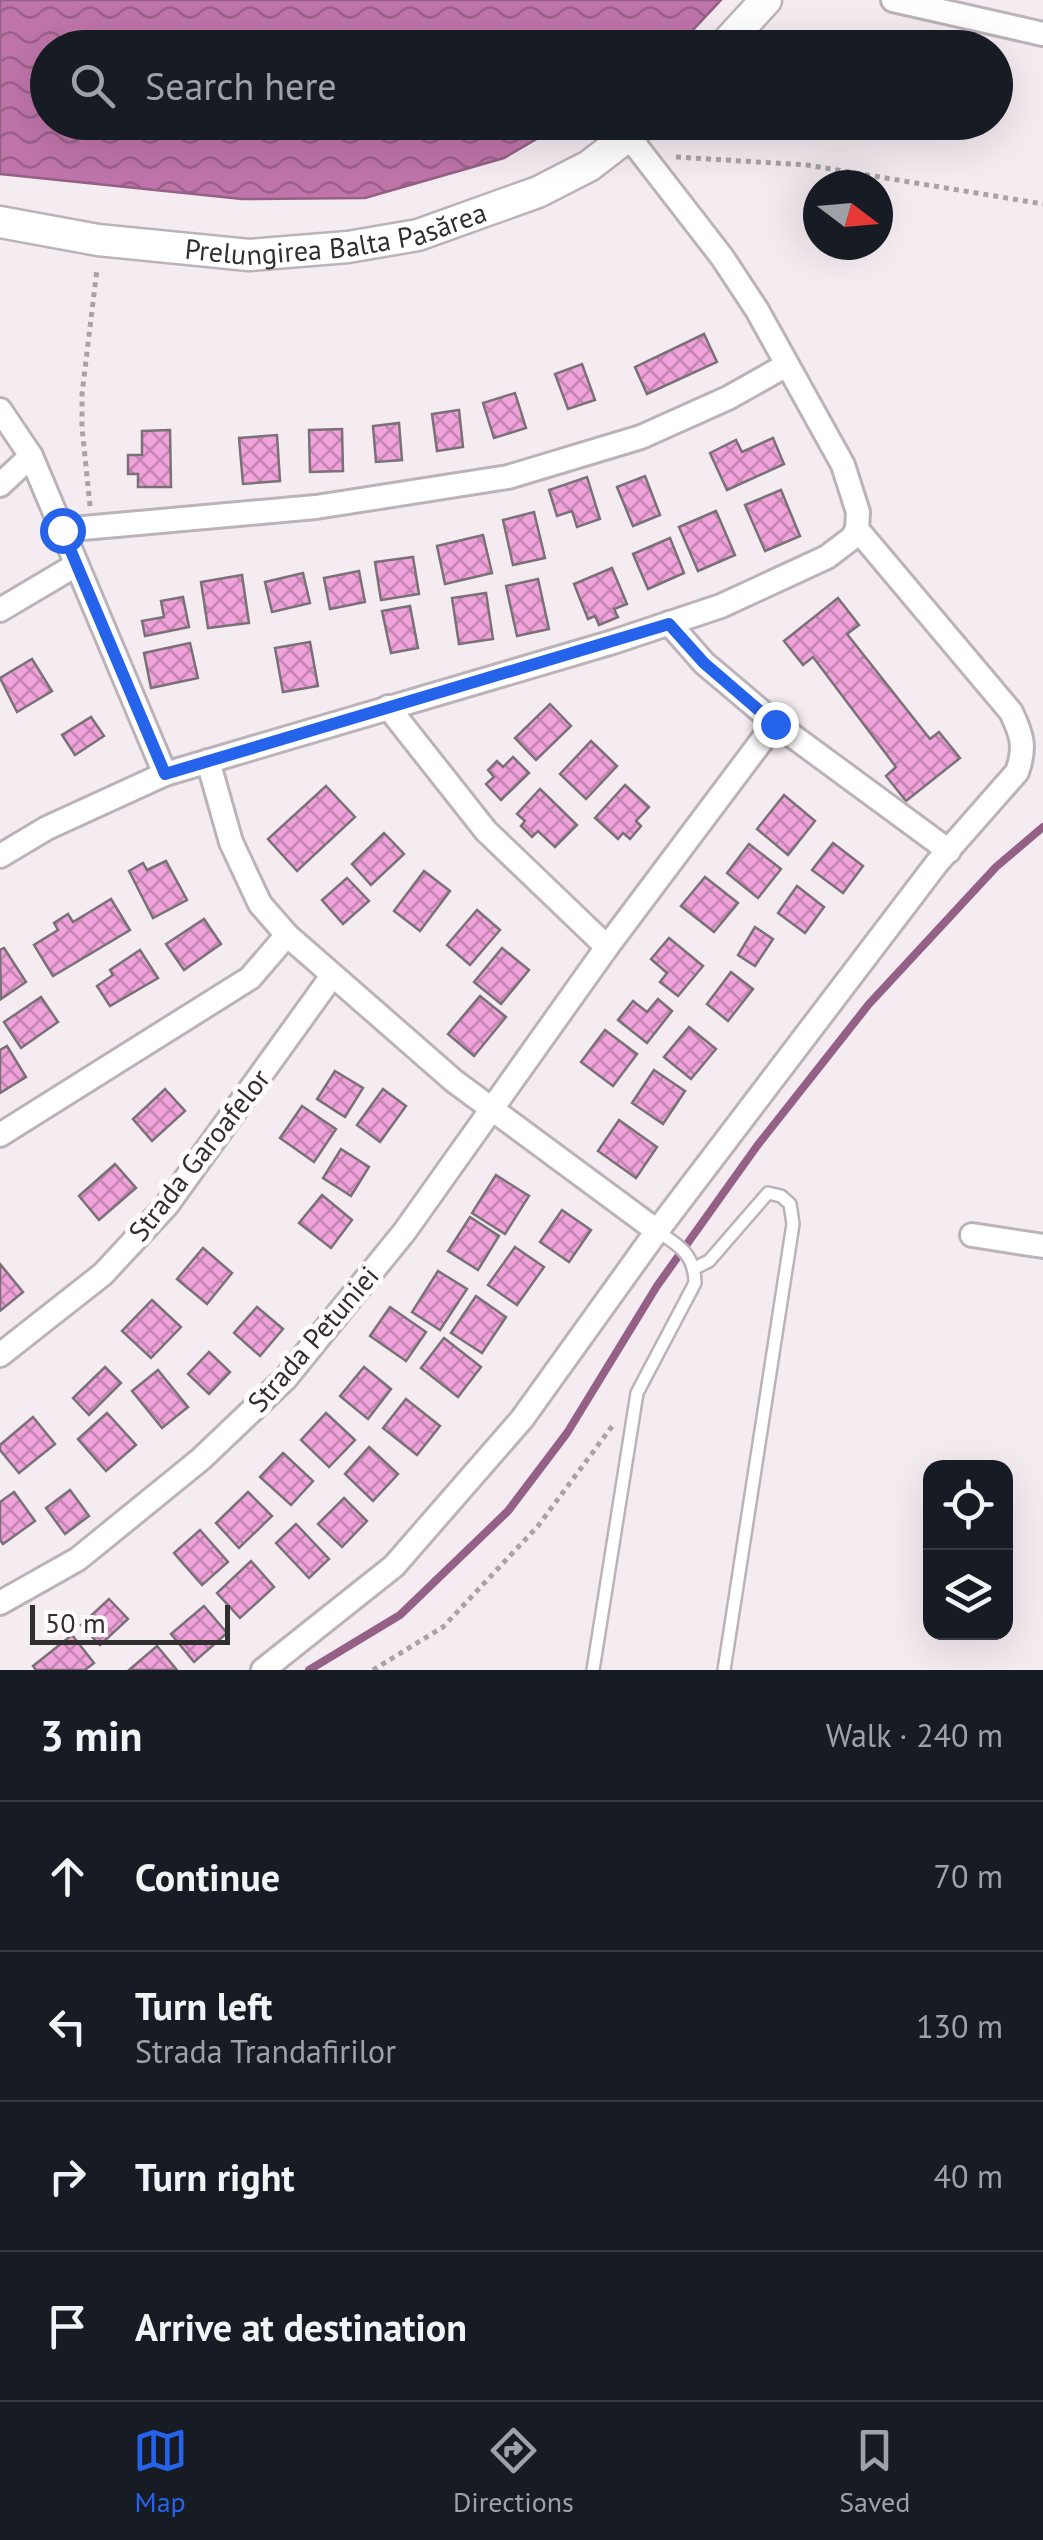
<!DOCTYPE html>
<meta charset="utf-8">
<style>
body{margin:0;font-family:"PT Sans",sans-serif;background:#20242c;color:#f1f3f6}
.controls{position:absolute;right:30px;bottom:30px;display:grid;overflow:hidden;border-radius:20px;box-shadow:0 10px 40px #0002}
.controls button{width:90px;height:90px;display:grid;place-items:center;padding:0;border:0;border-bottom:2px solid #363941;background:#171b24;color:#f1f3f6;font:50px sans-serif}
.compass{position:absolute;left:803px;top:170px;width:90px;height:90px;border-radius:50%;background:#171b24;box-shadow:0 10px 40px #0002;rotate:106deg}
.scale{position:absolute;left:30px;bottom:25px;width:200px;box-sizing:border-box;padding-left:10px;border:5px solid #312e30;border-top:0;font-size:28px;line-height:35px;white-space:nowrap;color:#312e30;-webkit-text-stroke:8px #fffbfe;paint-order:stroke}
.stop{position:absolute;width:30px;height:30px;margin:-22px;border:8px solid #2563eb;border-radius:50%;background:#fff}
.stop.end{background:#2563eb;border-color:#fff;box-shadow:0 2px 10px #0008}
.list{margin:0;padding:0;list-style:none}
h2{display:flex;justify-content:space-between;align-items:center;height:130px;margin:0;padding:0 40px;font-size:42px}
h2 small{font-size:32px;font-weight:400;color:#9ea1a6}
.list li{display:grid;grid-template-columns:65px 1fr auto;gap:30px;align-items:center;box-sizing:border-box;height:150px;padding:0 40px;border-top:2px solid #363941}
.list b{display:block;font-size:38px;white-space:nowrap}
.list p{margin:0;font-size:32px;white-space:nowrap;color:#9ea1a6}
.list em{font-size:32px;font-style:normal;color:#9ea1a6}
.icon{flex:none;width:55px;height:55px;fill:none;stroke:currentColor;stroke-width:2;stroke-linecap:round;stroke-linejoin:round}
.map{position:relative;flex:none;width:1043px;height:1670px;overflow:hidden}
.search{position:absolute;background:#171b24;box-shadow:0 10px 40px #0002;left:30px;right:30px;top:30px;height:110px;display:flex;align-items:center;gap:25px;box-sizing:border-box;padding:0 35px;border-radius:55px;color:#9ea1a6;font-size:38px}
.sheet{height:730px;background:#171b24}
nav{display:flex;justify-content:space-around;align-items:center;box-sizing:border-box;height:140px;border-top:2px solid #363941;background:#171b24;font-size:28px;color:#9ea1a6}
nav a{display:grid;justify-items:center;gap:5px}
nav .on{color:#2563eb}
.map>svg:first-child{display:block}
</style>
<div class="map">
<svg width="1043" height="1670" viewBox="0 0 1043 1670">
<defs>
<pattern id="water-waves" width="16" height="10" patternUnits="userSpaceOnUse" patternTransform="scale(2.5)"><rect width="16" height="10" fill="#bf75aa"/><path d="M0 5q4-4 8 0t8 0" fill="none" stroke="#9c608b"/></pattern>
<pattern id="building-cross-hatch" width="8" height="8" patternUnits="userSpaceOnUse" patternTransform="scale(2.5)"><rect width="8" height="8" fill="#f0a2da"/><path d="M0 0l8 8M0 8l8-8" fill="none" stroke="#c384b1"/></pattern>
</defs>
<rect width="100%" height="100%" fill="#f5ecf2"/>
<path fill="url(#water-waves)" stroke="#946085" stroke-width="2.5" d="M0,0H721L677,47L48,48V122L564,123L504,158L365,198L242,199L0,174Z"/>
<g fill="none" stroke-linecap="round" stroke-linejoin="round">
<path stroke="#946085" stroke-width="8" d="M309,1670L400,1615L508,1511L567,1433L657,1286L757,1146L869,1004L996,867L1043,827"/>
</g>
<g fill="url(#building-cross-hatch)" stroke="#797176" stroke-width="2.5">
<path d="M704,334L717,362L647,394L635,367Z"/>
<path d="M582,364L595,400L568,409L555,374Z"/>
<path d="M515,393L526,428L494,438L483,403Z"/>
<path d="M459,410L463,447L437,451L432,414Z"/>
<path d="M399,423L402,460L376,462L373,426Z"/>
<path d="M342,429L343,471L310,472L309,430Z"/>
<path d="M170,430L171,487H138V474H128V455H142V431Z"/>
<path d="M277,435L280,481L243,484L239,438Z"/>
<path d="M773,438L784,464L727,490L710,453L736,440L742,452Z"/>
<path d="M645,476L660,515L633,526L617,487Z"/>
<path d="M587,477L600,519L577,527L572,511L557,516L549,490Z"/>
<path d="M781,490L800,536L765,551L745,505Z"/>
<path d="M716,511L735,555L698,571L679,527Z"/>
<path d="M534,512L545,558L513,565L503,520Z"/>
<path d="M483,535L492,573L445,584L437,546Z"/>
<path d="M670,538L684,573L648,589L633,554Z"/>
<path d="M413,557L419,594L381,600L375,562Z"/>
<path d="M612,568L627,604L614,609L618,617L599,625L595,616L588,619L574,584Z"/>
<path d="M359,571L365,602L330,609L324,578Z"/>
<path d="M303,573L310,603L272,612L265,582Z"/>
<path d="M242,575L249,623L208,628L201,582Z"/>
<path d="M538,579L549,629L517,636L506,586Z"/>
<path d="M486,593L493,639L459,644L452,598Z"/>
<path d="M183,597L189,627L145,636L142,621L164,617L161,601Z"/>
<path d="M838,598L859,625L847,634L930,739L939,732L960,758L906,801L886,776L896,767L813,657L803,665L784,641Z"/>
<path d="M410,606L418,648L391,653L382,611Z"/>
<path d="M310,642L318,686L283,692L275,648Z"/>
<path d="M190,643L198,678L151,688L144,653Z"/>
<path d="M32,659L52,691L17,712L0,678Z"/>
<path d="M550,704L571,726L536,760L515,738Z"/>
<path d="M91,717L104,736L75,755L62,735Z"/>
<path d="M591,741L617,766L586,799L560,774Z"/>
<path d="M513,757L529,773L501,800L486,784L494,777L488,770L497,761L503,767Z"/>
<path d="M625,785L649,807L636,821L641,826L630,839L623,833L618,839L595,818Z"/>
<path d="M326,786L355,817L297,871L268,839Z"/>
<path d="M540,789L577,825L555,847L538,831L532,837L521,826L525,821L517,814Z"/>
<path d="M784,795L815,821L788,855L757,829Z"/>
<path d="M384,833L404,854L371,885L352,864Z"/>
<path d="M833,843L863,866L843,893L812,870Z"/>
<path d="M749,844L781,869L758,898L727,873Z"/>
<path d="M166,861L187,900L153,918L129,871L143,863L147,870Z"/>
<path d="M424,871L450,891L420,931L394,911Z"/>
<path d="M705,877L738,903L714,932L681,906Z"/>
<path d="M347,878L369,901L343,924L322,900Z"/>
<path d="M797,886L824,907L805,933L778,913Z"/>
<path d="M111,899L130,930L53,976L34,945L58,930L54,923L68,914L73,922Z"/>
<path d="M477,910L500,930L470,965L447,945Z"/>
<path d="M204,919L221,944L184,970L166,944Z"/>
<path d="M755,927L773,939L755,966L738,955Z"/>
<path d="M669,938L703,966L678,996L660,982L667,973L651,959Z"/>
<path d="M4,948L26,982L1,999L0,950Z"/>
<path d="M502,948L529,970L501,1004L474,982Z"/>
<path d="M140,950L158,978L110,1006L97,986L113,975L110,970Z"/>
<path d="M731,972L753,989L728,1021L707,1004Z"/>
<path d="M480,996L506,1017L474,1056L448,1034Z"/>
<path d="M41,997L58,1022L21,1048L4,1022Z"/>
<path d="M658,999L672,1011L647,1043L618,1020L633,1001L647,1012Z"/>
<path d="M689,1027L716,1049L691,1079L664,1057Z"/>
<path d="M605,1030L637,1054L613,1086L581,1062Z"/>
<path d="M7,1046L26,1077L0,1093V1050Z"/>
<path d="M654,1070L685,1091L663,1124L632,1103Z"/>
<path d="M335,1071L363,1088L345,1117L317,1099Z"/>
<path d="M165,1089L185,1111L152,1141L133,1119Z"/>
<path d="M383,1089L406,1106L380,1142L357,1125Z"/>
<path d="M302,1106L336,1129L314,1162L280,1138Z"/>
<path d="M619,1120L657,1147L636,1178L598,1151Z"/>
<path d="M341,1149L369,1167L351,1196L323,1178Z"/>
<path d="M115,1164L136,1188L99,1220L79,1196Z"/>
<path d="M496,1175L529,1196L505,1234L472,1213Z"/>
<path d="M322,1195L352,1220L331,1248L299,1223Z"/>
<path d="M562,1210L591,1230L569,1262L540,1242Z"/>
<path d="M470,1217L499,1236L478,1270L448,1251Z"/>
<path d="M515,1247L544,1267L517,1305L488,1285Z"/>
<path d="M203,1248L232,1273L207,1304L177,1279Z"/>
<path d="M0,1264L23,1292L0,1311Z"/>
<path d="M438,1271L467,1289L440,1330L412,1312Z"/>
<path d="M476,1296L506,1317L482,1353L451,1333Z"/>
<path d="M152,1300L181,1327L151,1358L122,1331Z"/>
<path d="M257,1307L283,1329L260,1356L234,1333Z"/>
<path d="M390,1307L426,1332L406,1361L370,1336Z"/>
<path d="M444,1338L481,1367L458,1397L421,1368Z"/>
<path d="M209,1352L230,1372L209,1394L188,1374Z"/>
<path d="M105,1367L121,1383L89,1415L73,1398Z"/>
<path d="M364,1367L391,1389L368,1419L340,1396Z"/>
<path d="M158,1370L188,1407L162,1428L132,1391Z"/>
<path d="M406,1399L440,1426L417,1455L383,1428Z"/>
<path d="M107,1413L136,1445L106,1471L78,1439Z"/>
<path d="M326,1413L355,1440L329,1467L301,1440Z"/>
<path d="M33,1417L55,1444L19,1473L0,1450V1445Z"/>
<path d="M369,1447L398,1474L373,1501L345,1474Z"/>
<path d="M283,1453L313,1481L291,1505L260,1477Z"/>
<path d="M70,1490L89,1516L65,1534L46,1508Z"/>
<path d="M14,1492L35,1521L3,1544L0,1540V1502Z"/>
<path d="M248,1492L272,1516L239,1548L216,1523Z"/>
<path d="M344,1498L367,1521L342,1547L318,1524Z"/>
<path d="M296,1524L329,1559L309,1578L276,1543Z"/>
<path d="M200,1530L228,1562L202,1585L174,1553Z"/>
<path d="M251,1561L274,1587L240,1618L217,1593Z"/>
<path d="M109,1599L128,1619L100,1645L81,1625Z"/>
<path d="M204,1606L227,1633L194,1662L171,1634Z"/>
<path d="M72,1635L94,1663L85,1670H36L33,1666Z"/>
<path d="M157,1646L177,1670H129Z"/>
</g>
<g fill="none" stroke-linecap="round" stroke-linejoin="round">
<g stroke="#bcb3b9" stroke-width="16">
<g id="lane">
<path d="M695,1268L709,1261L768,1193L781,1196L790,1204L793,1224L724,1670"/>
<path d="M593,1670L637,1393L695,1283C695,1255 679,1245 657,1231"/>
</g>
</g>
<g stroke="#bcb3b9" stroke-width="28">
<g id="street">
<path d="M893,0L1043,34"/>
<path d="M0,410L31,456L165,774"/>
<path d="M0,485L31,456"/>
<path d="M61,530L316,507L508,477L641,437L728,398L785,366"/>
<path d="M0,610L76,565"/>
<path d="M388,707L486,831L607,947"/>
<path d="M775,723L949,851"/>
<path d="M208,761L231,842L260,904L287,935L454,1081L657,1231"/>
<path d="M0,856L47,828L165,774L613,642L721,606L827,557L852,538L857,529"/>
<path d="M0,1135L250,978L287,935"/>
<path d="M972,1235L1043,1246"/>
<path d="M0,1355L103,1274L167,1205L332,976"/>
<path d="M0,1603L78,1559L201,1459L286,1378L405,1231L607,947L775,723L704,663L669,623"/>
<path d="M263,1670L394,1566L522,1419L657,1231L937,863L1017,772C1026,747 1022,735 1011,712L857,529L858,512L843,465L757,310L722,257L629,137"/>
</g>
</g>
<g stroke="#bcb3b9" stroke-width="35">
<g id="secondary">
<path d="M722,48L766,0"/>
<path id="s1" d="M0,222L98,240L249,255L348,247L418,235L538,192L589,166L646,122"/>
</g>
</g>
<g stroke="#a9a2a7" stroke-width="5" stroke-dasharray="5 5" stroke-linecap="butt">
<path d="M676,157L807,165L1043,204"/>
<path d="M90,506L82,427V394L97,269"/>
<path d="M373,1670L443,1627L538,1526L613,1425"/>
</g>
<use href="#lane" stroke="#fff" stroke-width="11"/>
<use href="#street" stroke="#fff" stroke-width="22"/>
<use href="#secondary" stroke="#fff" stroke-width="30"/>
</g>
<g fill="none" stroke-linecap="round" stroke-linejoin="round">
<path stroke="#2563eb" stroke-width="12" d="M62,530L165,774L669,624L704,663L775,724"/>
</g>
<g text-anchor="middle" stroke-width="10" stroke-linejoin="round" paint-order="stroke">
<g font-size="28" fill="#312e30" stroke="#fffbfe">
<text dy="10" stroke="none"><textPath href="#s1" startOffset="340">Prelungirea Balta Pasărea</textPath></text>
<text transform="translate(199 1155) rotate(-52)" y="10">Strada Garoafelor</text>
<text transform="translate(313 1339) rotate(-49)" y="10">Strada Petuniei</text>
</g>
</g>
</svg>
<div class="controls">
<button><svg class="icon" aria-label="locate" viewBox="0 0 24 24"><circle cx="12" cy="12" r="6"/><path d="M12 2v4M12 18v4M2 12h4M18 12h4"/></svg></button>
<button><svg class="icon" aria-label="layers" viewBox="0 0 24 24"><path d="M12 4l9 5-9 5-9-5zM3 14l9 5 9-5"/></svg></button>
</div>
<svg class="compass" viewBox="-18 -18 36 36"><path d="M0-13l5 13h-10z" fill="#e53935"/><path d="M0 13l5-13h-10z" fill="#9ea1a6"/></svg>
<div class="scale">50 m</div>
<div class="stop" style="left:62px;top:530px"></div>
<div class="stop end" style="left:775px;top:724px"></div>
<div class="search"><svg class="icon" aria-label="search" viewBox="0 0 24 24"><circle cx="10" cy="10" r="6"/><path d="M15 15l6 6"/></svg>Search here</div>
</div>
<section class="sheet">
<h2>3 min<small>Walk · 240 m</small></h2>
<ul class="list">
<li><svg class="icon" aria-label="ahead" viewBox="0 0 24 24"><path d="M12 20V5M6 11l6-6 6 6"/></svg><div><b>Continue</b></div><em>70 m</em></li>
<li><svg class="icon" aria-label="left" viewBox="0 0 24 24"><path d="M17 20v-9H6M10 6l-5 5 5 5"/></svg><div><b>Turn left</b><p>Strada Trandafirilor</p></div><em>130 m</em></li>
<li><svg class="icon" aria-label="right" viewBox="0 0 24 24"><path d="M7 20v-9h11M14 6l5 5-5 5"/></svg><div><b>Turn right</b></div><em>40 m</em></li>
<li><svg class="icon" aria-label="arrive" viewBox="0 0 24 24"><path d="M6 21V4h12l-3 4 3 4H6"/></svg><div><b>Arrive at destination</b></div></li>
</ul>
</section>
<nav>
<a class="on"><svg class="icon" aria-label="map" viewBox="0 0 24 24"><path d="M3 6l6-2 6 2 6-2v14l-6 2-6-2-6 2zM9 4v14M15 6v14"/></svg>Map</a>
<a><svg class="icon" aria-label="directions" viewBox="0 0 24 24"><path d="M12 3l9 9-9 9-9-9zM9 14v-3h6M13 9l2 2-2 2"/></svg>Directions</a>
<a><svg class="icon" aria-label="saved" viewBox="0 0 24 24"><path d="M7 4h10v16l-5-4-5 4z"/></svg>Saved</a>
</nav>
